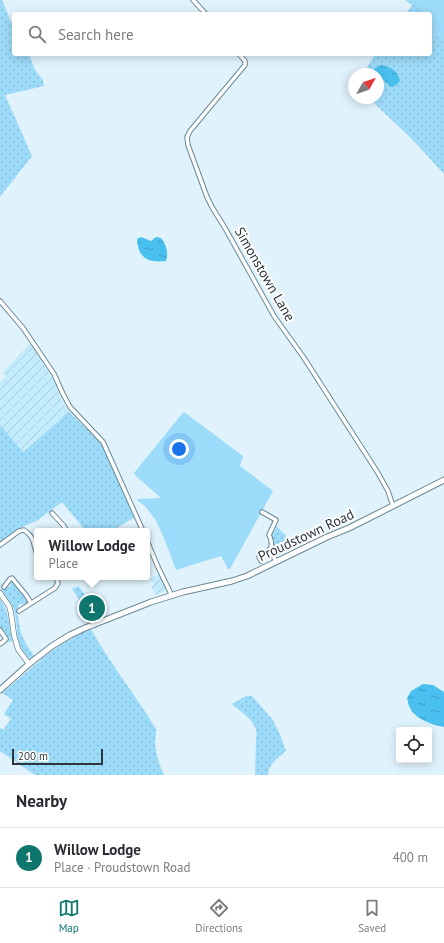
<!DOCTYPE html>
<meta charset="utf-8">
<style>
body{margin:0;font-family:"PT Sans",sans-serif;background:#f7f7f7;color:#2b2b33}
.controls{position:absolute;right:12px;bottom:12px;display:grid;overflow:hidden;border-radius:4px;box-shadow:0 2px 10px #0003}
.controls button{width:36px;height:36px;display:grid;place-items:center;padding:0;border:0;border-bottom:1px solid #e1e1e2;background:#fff;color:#2b2b33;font:20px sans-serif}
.compass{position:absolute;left:348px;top:68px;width:36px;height:36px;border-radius:50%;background:#fff;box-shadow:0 2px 10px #0003;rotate:50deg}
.scale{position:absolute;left:12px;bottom:10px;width:91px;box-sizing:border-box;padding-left:4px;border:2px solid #2b373d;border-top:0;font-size:11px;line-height:14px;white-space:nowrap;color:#2b373d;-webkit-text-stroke:3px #fff;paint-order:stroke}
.you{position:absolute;left:179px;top:449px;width:14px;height:14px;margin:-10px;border:3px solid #fff;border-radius:50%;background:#1a73e8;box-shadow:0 0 0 6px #1a73e833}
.badge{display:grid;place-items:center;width:26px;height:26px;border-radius:50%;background:#0f766e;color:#fff;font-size:13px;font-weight:700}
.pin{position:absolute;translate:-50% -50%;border:2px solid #fff;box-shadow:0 1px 4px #0006}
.popup{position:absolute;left:34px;top:528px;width:116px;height:52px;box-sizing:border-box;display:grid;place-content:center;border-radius:4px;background:#fff;filter:drop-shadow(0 1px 3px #0005);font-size:13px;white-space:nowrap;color:#7c7c81}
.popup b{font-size:15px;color:#2b2b33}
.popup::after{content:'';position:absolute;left:50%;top:100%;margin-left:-8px;border:8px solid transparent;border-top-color:#fff}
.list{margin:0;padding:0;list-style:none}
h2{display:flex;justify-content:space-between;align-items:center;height:52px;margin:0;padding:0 16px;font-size:17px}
h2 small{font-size:13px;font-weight:400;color:#7c7c81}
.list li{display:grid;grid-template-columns:26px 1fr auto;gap:12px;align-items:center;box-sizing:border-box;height:60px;padding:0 16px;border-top:1px solid #e1e1e2}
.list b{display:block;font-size:15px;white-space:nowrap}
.list p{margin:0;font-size:13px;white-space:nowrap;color:#7c7c81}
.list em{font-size:13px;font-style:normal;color:#7c7c81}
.icon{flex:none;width:22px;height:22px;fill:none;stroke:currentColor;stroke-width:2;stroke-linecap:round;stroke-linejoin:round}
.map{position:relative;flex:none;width:444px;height:775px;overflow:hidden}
.search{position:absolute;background:#fff;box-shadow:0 2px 10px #0003;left:12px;right:12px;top:12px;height:44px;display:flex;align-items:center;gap:10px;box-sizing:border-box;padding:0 14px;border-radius:4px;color:#7c7c81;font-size:15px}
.sheet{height:112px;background:#fff}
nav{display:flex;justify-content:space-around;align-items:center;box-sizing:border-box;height:56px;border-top:1px solid #e1e1e2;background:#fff;font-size:11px;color:#7c7c81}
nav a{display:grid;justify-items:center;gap:2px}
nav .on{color:#0f766e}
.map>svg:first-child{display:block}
</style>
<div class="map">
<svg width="444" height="775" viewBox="0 0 444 775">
<defs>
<pattern id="industrial-furrows" width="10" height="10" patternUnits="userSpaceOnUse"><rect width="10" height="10" fill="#c3ebfe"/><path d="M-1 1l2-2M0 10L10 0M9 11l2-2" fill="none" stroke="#a8cadb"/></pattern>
<pattern id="grass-dots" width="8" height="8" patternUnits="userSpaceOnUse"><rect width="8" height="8" fill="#9cdbf9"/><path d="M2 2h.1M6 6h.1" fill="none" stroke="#87bdd6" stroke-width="1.8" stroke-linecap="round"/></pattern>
<pattern id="water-ripples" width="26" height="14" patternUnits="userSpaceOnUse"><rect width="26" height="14" fill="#49c0ef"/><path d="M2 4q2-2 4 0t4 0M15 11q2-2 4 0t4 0" fill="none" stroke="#3d9dc3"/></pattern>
</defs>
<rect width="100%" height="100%" fill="#e0f3fc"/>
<g fill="url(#industrial-furrows)">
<path d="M30,343L40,358L53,379L63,403L69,412L22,452L0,425V382L6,376L3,372Z"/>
<path d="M159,574H162L169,589L156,595L151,587L154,584L150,579Z"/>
</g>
<g fill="url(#grass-dots)">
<path d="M0,0H2L14,29V54H29L35,70L43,80L44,86L5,95L32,156L0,197Z"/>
<path d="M405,0H444V174L412,139L378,107L370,98H378V74H363L375,54H430V14H406L412,5Z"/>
<path d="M69,412L100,442L111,462L135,517L118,527L116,531H86L62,502L38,520L20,528L0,542V425L23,452Z"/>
<path d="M275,525L296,545L293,547L278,555L276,553L274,554C272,550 273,549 273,544C273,539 270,537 271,531L274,532L276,528L274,526Z"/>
<path d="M11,580H13L28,601L27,604L24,605L20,604L18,605L19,608L17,612L21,633L26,644L34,656L30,659C11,641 21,625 12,605C9,598 0,591 0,583L2,586L4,583L7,586L10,587L11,585L9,582Z"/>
<path d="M78,586L96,608L101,618L94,621L72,589Z"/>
<path d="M0,599C10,614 9,625 12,642L6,641L7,636L0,628Z"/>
<path d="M91,629C110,664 136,695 156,729C157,734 155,737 155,742C156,755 159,764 164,775H35L0,751V728L3,730L11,719L4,714L13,700L2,693L40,661L42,658C58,647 73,636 91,629Z"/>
<path d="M246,696H252L273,720L281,737L286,751C278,758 268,764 268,775H255L256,739C260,723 242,713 232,704Z"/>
</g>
<g fill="#9cdbf9">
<path d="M407,0H427L430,2L432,0H444V38L441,34L433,37L430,36V14H424L425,13Z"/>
<path d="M184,412L243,456L240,466L273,491L230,569H228L221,556L176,570L164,538L155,519L145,506L138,501L137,499L161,498L136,476L134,473L181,415Z"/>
</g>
<g fill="url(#water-ripples)">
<path d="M381,65C391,67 398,71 400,81L396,85L393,87L390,86L382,79H378V74H372L374,69Z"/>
<path d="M141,237L151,241L156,237L161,238C166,244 169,254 166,261C148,263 138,258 137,239Z"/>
<path d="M423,684L433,685L444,692V727C433,725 415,719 410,708C408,705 408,701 407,698L411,691Z"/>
</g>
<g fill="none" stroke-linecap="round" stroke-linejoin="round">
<g stroke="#6b8896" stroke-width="5.5">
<g id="minor">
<path d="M193,0L206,14"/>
<path d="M239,54L245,61V65L190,131L187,137L188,145L207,197L212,207L225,228L274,316L304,358L378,473L388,491L393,506"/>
<path d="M0,301L23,328L54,374L63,394L70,407L103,442L143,531"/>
<path d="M52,513L63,525L67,531"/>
<path d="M147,541L158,567L172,596"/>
<path d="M0,545L19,531L24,530C35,537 33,544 37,554"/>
<path d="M270,549L276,562"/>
<path d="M261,561L259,557C264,553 274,550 271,541C271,539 270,537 269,535L276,520L262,512"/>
<path d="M4,587L10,579L12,578L26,595L31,603"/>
<path d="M19,611L55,588L58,583L56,577"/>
<path d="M0,630L6,639L4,641L0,644"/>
</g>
</g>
<g stroke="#6b8896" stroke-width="6">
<path id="tertiary" d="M0,593L9,606L11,613L14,635L18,649L29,664"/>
</g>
<g stroke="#6b8896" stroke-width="7">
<path id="secondary" d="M0,690L29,664L52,646L70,635L85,628L151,602L183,592L232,581L247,576L327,537L349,528L369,518L444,480"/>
</g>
<use href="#minor" stroke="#fff" stroke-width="3.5"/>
<use href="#tertiary" stroke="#fff" stroke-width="4.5"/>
<use href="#secondary" stroke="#fff" stroke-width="5"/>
</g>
<g text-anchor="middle" stroke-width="4" stroke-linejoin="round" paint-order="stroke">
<g font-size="14" fill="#2b373d" stroke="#fff">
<text transform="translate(265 274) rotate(60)" y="5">Simonstown Lane</text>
<text transform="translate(306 535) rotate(-25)" y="5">Proudstown Road</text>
</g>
</g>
</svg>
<div class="controls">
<button><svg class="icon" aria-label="locate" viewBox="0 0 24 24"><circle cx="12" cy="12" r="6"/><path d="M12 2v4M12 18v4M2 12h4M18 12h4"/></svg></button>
</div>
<svg class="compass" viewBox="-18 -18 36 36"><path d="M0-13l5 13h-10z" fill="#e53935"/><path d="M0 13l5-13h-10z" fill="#7c7c81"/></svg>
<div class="scale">200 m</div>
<div class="you"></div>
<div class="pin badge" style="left:92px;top:608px">1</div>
<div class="popup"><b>Willow Lodge</b>Place</div>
<div class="search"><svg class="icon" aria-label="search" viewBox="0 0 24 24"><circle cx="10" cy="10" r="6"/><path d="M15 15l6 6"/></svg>Search here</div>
</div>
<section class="sheet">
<h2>Nearby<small></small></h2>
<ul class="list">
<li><span class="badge">1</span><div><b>Willow Lodge</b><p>Place · Proudstown Road</p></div><em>400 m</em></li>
</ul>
</section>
<nav>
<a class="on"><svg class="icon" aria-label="map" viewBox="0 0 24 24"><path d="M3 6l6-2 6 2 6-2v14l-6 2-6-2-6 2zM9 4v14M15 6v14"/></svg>Map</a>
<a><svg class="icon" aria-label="directions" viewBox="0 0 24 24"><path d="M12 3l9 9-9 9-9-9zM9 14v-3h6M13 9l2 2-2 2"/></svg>Directions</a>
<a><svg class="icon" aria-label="saved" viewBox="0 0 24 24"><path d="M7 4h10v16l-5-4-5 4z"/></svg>Saved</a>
</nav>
